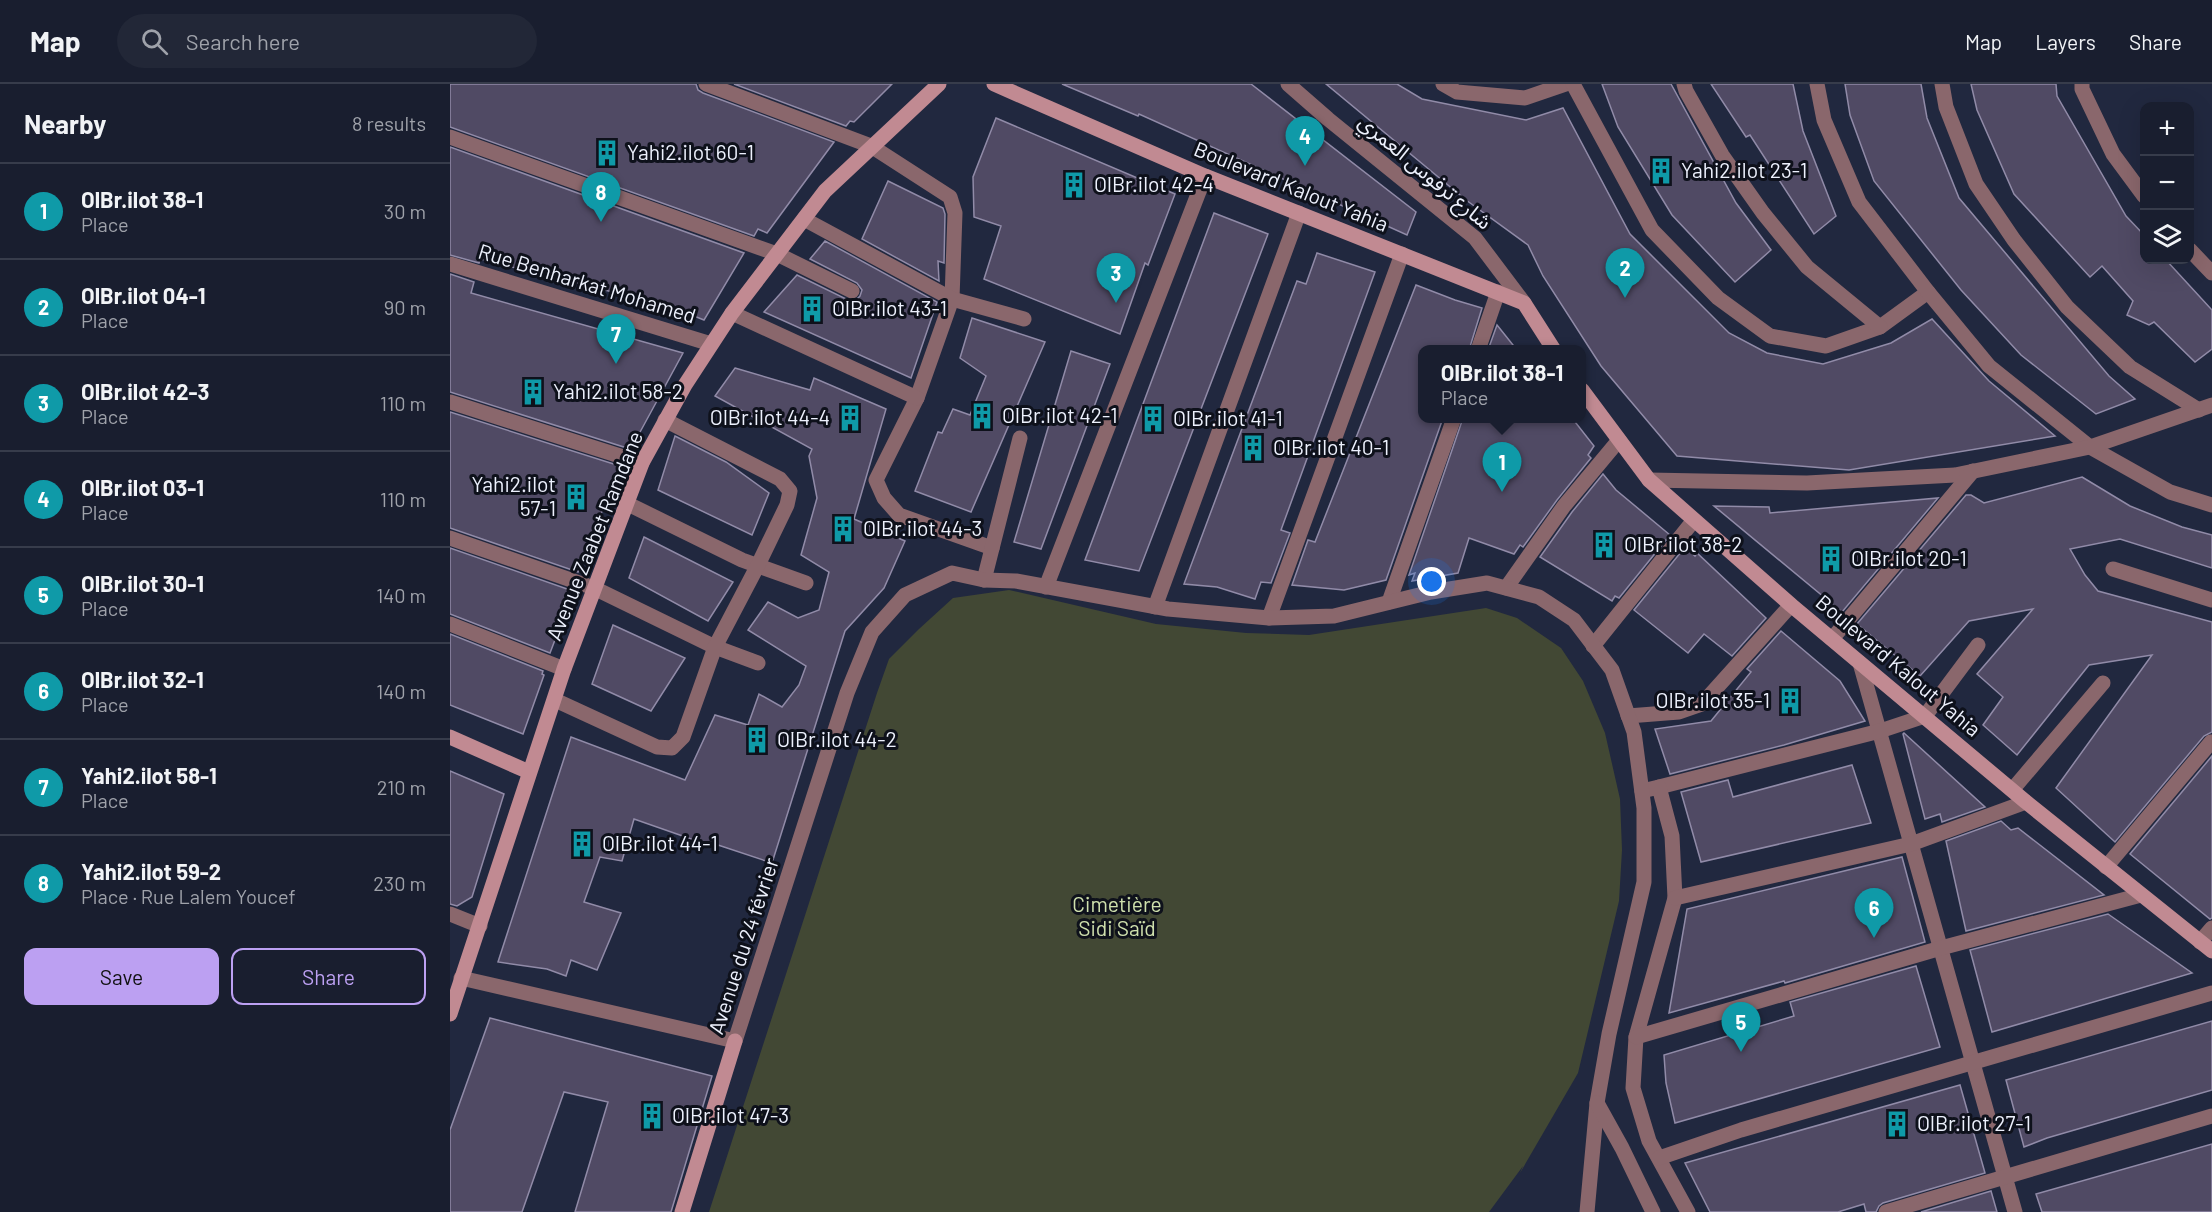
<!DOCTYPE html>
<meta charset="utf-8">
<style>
body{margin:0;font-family:Barlow,"Noto Sans Arabic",sans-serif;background:#222737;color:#f1f3f6}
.controls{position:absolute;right:18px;top:18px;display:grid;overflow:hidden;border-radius:12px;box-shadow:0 6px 24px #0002}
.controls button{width:54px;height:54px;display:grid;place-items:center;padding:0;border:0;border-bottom:2px solid #373c4b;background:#191e2f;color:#f1f3f6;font:30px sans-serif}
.you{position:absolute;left:982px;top:498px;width:21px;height:21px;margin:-15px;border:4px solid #fff;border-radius:50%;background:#1a73e8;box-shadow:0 0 0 9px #1a73e833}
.badge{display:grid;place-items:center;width:39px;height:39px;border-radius:50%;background:#bca0f2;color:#fff;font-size:20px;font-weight:700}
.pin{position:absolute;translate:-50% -50px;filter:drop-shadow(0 2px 3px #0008)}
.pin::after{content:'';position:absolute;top:32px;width:21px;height:18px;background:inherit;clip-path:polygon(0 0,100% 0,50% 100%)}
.popup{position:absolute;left:968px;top:261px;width:168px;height:78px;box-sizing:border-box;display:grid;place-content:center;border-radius:12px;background:#191e2f;filter:drop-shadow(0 2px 4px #0005);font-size:20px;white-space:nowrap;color:#9fa2aa}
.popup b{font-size:22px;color:#f1f3f6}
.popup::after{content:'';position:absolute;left:50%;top:100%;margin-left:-12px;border:12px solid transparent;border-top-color:#191e2f}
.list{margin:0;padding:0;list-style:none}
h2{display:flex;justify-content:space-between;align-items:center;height:78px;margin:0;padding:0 24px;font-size:26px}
h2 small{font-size:20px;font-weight:400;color:#9fa2aa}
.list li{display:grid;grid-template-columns:39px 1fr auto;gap:18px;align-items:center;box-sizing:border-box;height:96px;padding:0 24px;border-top:2px solid #373c4b}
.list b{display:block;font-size:22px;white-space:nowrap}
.list p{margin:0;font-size:20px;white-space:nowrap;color:#9fa2aa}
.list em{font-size:20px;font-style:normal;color:#9fa2aa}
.actions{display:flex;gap:12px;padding:18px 24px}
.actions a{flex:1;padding:14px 0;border:2px solid #bca0f2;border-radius:12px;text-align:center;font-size:21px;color:#bca0f2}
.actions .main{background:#bca0f2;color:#111}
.icon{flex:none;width:33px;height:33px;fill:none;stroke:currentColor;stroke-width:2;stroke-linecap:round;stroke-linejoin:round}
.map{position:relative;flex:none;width:1762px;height:1128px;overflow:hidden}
header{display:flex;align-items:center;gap:36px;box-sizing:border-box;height:84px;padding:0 30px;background:#191e2f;border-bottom:2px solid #373c4b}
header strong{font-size:28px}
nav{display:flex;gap:33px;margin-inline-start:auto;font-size:21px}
.search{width:420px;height:54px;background:#222737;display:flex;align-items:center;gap:15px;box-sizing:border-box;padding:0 21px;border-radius:33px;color:#9fa2aa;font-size:22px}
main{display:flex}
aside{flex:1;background:#191e2f}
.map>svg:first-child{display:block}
</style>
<header>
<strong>Map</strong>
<div class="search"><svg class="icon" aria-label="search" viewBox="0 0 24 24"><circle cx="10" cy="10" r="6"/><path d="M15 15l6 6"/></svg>Search here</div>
<nav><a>Map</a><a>Layers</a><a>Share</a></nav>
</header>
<main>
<aside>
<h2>Nearby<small>8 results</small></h2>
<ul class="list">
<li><span class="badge" style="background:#0f9aa8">1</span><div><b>OlBr.ilot 38-1</b><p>Place</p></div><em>30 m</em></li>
<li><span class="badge" style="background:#0f9aa8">2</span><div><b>OlBr.ilot 04-1</b><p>Place</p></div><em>90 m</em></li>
<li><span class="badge" style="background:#0f9aa8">3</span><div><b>OlBr.ilot 42-3</b><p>Place</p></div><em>110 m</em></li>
<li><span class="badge" style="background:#0f9aa8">4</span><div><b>OlBr.ilot 03-1</b><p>Place</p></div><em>110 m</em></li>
<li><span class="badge" style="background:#0f9aa8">5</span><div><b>OlBr.ilot 30-1</b><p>Place</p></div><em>140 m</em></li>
<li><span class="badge" style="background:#0f9aa8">6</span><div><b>OlBr.ilot 32-1</b><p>Place</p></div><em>140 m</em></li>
<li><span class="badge" style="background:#0f9aa8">7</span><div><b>Yahi2.ilot 58-1</b><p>Place</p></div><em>210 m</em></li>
<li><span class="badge" style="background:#0f9aa8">8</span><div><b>Yahi2.ilot 59-2</b><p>Place · Rue Lalem Youcef</p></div><em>230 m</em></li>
</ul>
<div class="actions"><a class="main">Save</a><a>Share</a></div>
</aside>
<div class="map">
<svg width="1762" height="1128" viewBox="0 0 1762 1128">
<rect width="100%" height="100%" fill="#21283f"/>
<path fill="#424834" d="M559,506L706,540L796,549L859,551L1036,524L1067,534L1111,564L1133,597L1155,649L1170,715L1172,766L1169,817L1128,989L1070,1089L1073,1082L1039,1128H259L427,609L439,575L469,545L503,514Z"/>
<g fill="#504a64" stroke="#918ba8" stroke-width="1.5">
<path d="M0,0H246L248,6L253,9L384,58L317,149L308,145L304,152L0,43Z"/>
<path d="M284,0H442L404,38L400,37L396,42Z"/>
<path d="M612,0H801L966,128L957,151L689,30L688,32Z"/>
<path d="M876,0H947L972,15L1076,36L1113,24L1180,150L1279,249L1317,269L1373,280L1441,259L1482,235L1539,297L1605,352L1399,386L1227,372L1151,282L1093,192L1078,161L1016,116Z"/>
<path d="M1152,0H1221L1286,119L1321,166L1285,198L1222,131L1168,43Z"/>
<path d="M1261,0H1343L1353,47L1386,132L1364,150L1300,51L1296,53Z"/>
<path d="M1395,0H1471L1477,34L1509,114L1659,292L1685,315L1646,330L1571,271L1511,206L1424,97L1400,31Z"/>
<path d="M1521,0H1606L1607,12L1676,132L1695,152V176H1716L1762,226V265L1745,278L1704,238L1699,241L1677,231L1683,217L1652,182L1640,193L1564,110L1527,26Z"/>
<path d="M546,34L725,110L698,181L695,179L670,250L534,195L551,142L524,133L523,93Z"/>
<path d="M0,63L294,169L254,236L219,222L30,175L29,179L0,171Z"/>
<path d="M438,97L493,124L495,130L494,179L488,177L489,197L412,155Z"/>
<path d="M764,129L818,150L689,487L635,476Z"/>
<path d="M375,157L487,218L461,294L314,228L347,191L398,216L407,215L410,212L412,206L407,199L360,175Z"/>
<path d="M867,169L925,188L831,446L840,449L821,499L811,498L805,515L767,503L734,500L847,197L856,200Z"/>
<path d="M0,190L24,198L21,209L233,269L183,361L179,360L177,364L0,308Z"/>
<path d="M966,201L1005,216L1032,224L1019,266H972V334H993L936,496L894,506L842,501L858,456L865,458Z"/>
<path d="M522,234L595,258L521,428L465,407L488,348L492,349L503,325L520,331L536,292L510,274Z"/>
<path d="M1047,241L1067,266H1038Z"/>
<path d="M621,267L660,280L591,465L564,458Z"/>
<path d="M285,284L360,306L364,294L436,325L404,435L455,457L434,504L395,547L322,779L268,761L267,764L184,735L172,777L150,773L134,818L171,829L147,886L121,876L116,892L97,885L48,878L121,653L235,696L265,631L298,641L309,610L332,623L349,601L356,582L298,546L318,518L348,534L369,526L379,488L351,471L367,414L359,372L362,365L265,312Z"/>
<path d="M0,328L170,382L128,488L0,444Z"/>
<path d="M1013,334H1122L1144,362L1138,371L1141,374L1107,416L1073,463L1070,461L1064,470L1019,454L1008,489L962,497L965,489L959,491Z"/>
<path d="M225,352L276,378L319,409L302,451L208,406Z"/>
<path d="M1153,390L1166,406L1220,451L1169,514L1165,512L1162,517L1090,473L1122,428Z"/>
<path d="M1632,393L1680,422L1732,443L1762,451V484L1670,455L1620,465L1635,491L1648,507L1762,538V648L1754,652L1665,758L1606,704L1702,571L1639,581L1567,671L1533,641L1553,613L1527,590L1583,525L1519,537L1470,592L1407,540L1516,411H1521L1534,419Z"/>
<path d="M1488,414L1392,528L1264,422L1319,423L1320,429Z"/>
<path d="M194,453L283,498L258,537L179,494Z"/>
<path d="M1235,463L1245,472L1247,469L1316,534L1282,572L1254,550L1238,569L1184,526Z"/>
<path d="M0,464L120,506L119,510L122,511L100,569L0,530Z"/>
<path d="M163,541L235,574L201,627L142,600Z"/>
<path d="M1331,547L1390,597L1415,637L1334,661L1220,690L1205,645L1261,637L1301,588L1297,585Z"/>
<path d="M0,550L93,587L92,590L94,591L73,650L0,621Z"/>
<path d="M1454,649L1535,723L1492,738L1490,730L1475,735L1453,650Z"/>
<path d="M1762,672V834L1760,835L1680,770Z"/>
<path d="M1402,681L1421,739L1251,778L1231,708L1278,696L1283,713Z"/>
<path d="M0,687L54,710L22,813L7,822L0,820Z"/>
<path d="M1551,737L1561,746L1568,744L1654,811L1516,847L1496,757Z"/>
<path d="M1452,773L1475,858L1335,899L1334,897L1219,929L1237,825Z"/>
<path d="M1658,830L1742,889L1542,948L1520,866Z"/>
<path d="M1466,882L1490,963L1225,1039L1216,999L1214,971L1344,932L1340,918Z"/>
<path d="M40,934L262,992L221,1128H125L158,1018L114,1008L72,1128H0V1046Z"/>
<path d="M1762,937V1006L1597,1054L1574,1063L1556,996Z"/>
<path d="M1510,1001L1535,1089L1433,1119L1429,1122L1426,1128H1416L1414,1120L1388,1128H1260L1235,1079Z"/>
<path d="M1762,1060V1128H1592L1586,1110Z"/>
<path d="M1541,1107L1547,1128H1471Z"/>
</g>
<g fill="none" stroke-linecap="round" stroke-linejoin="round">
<g stroke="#8a676c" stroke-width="15">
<path d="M256,0L421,62L500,113L505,129L502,215L467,314L426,396L434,414L449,431L542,464"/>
<path d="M838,0L878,35L1025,154L1074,219"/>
<path d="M993,0L1007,8L1075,14L1116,0"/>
<path d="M1123,0L1202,146L1268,214L1320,252L1376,262L1430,243L1478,208"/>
<path d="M1234,0L1236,7L1272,71L1313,129L1357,183L1430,243"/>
<path d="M1367,0L1374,36L1409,118L1478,208L1539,282L1640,363L1720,408L1762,421"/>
<path d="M1492,0L1496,23L1526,100L1564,156L1617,223L1680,283L1749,326"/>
<path d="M1632,0V5L1663,70L1694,112"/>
<path d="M0,53L327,170L402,207"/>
<path d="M354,135L502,215L574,235"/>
<path d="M1740,166L1762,189"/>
<path d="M0,180L261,260"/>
<path d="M282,229L467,314"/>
<path d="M1028,266L1048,208"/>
<path d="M0,318L192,379"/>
<path d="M1199,396L1357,399L1505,391L1640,363L1762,321"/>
<path d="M176,419L292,476L356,499"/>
<path d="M0,454L144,504L265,563L308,579"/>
<path d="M1663,485L1762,516"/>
<path d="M534,496L570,354"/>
<path d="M596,503L755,92"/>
<path d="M1056,504L1114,422L1169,356"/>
<path d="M939,518L1004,334"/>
<path d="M705,523L849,129"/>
<path d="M819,534L952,170"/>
<path d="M0,540L114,585"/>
<path d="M1382,555L1523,387"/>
<path d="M1143,562L1244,436"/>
<path d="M1410,579L1565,1128"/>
<path d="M105,616L207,663L222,664L233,653L265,563L308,481L337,421L340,407L330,395L215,336"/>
<path d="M1178,632L1229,628L1252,620L1341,521"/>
<path d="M1209,703L1430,647L1475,632L1528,561"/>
<path d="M1563,705L1653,599"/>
<path d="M1192,707L1209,703L1222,752L1225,814L1186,953L1183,1004L1199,1057L1238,1128"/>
<path d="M1656,783L1761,658"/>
<path d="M1225,814L1461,760L1576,718"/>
<path d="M0,830L30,842"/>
<path d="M1750,858L1762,844"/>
<path d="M11,894L285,957L397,609L422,548L455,511L502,489L534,496L566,497L718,525L819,534L884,532L981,508L1037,499L1089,513L1124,536L1162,586L1184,648L1194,724V798L1159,950L1147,1019L1137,1128"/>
<path d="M1186,953L1491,864L1691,811"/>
<path d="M1147,1019L1172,1064L1203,1128"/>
<path d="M1209,1074L1291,1046L1762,909"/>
<path d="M1436,1128L1762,1032"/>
</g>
<g stroke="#c18a92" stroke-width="15">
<path d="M544,0L755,92L1074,219L1104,266"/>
<path d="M1132,306L1199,396L1341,521L1576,718L1762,867"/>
<path d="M0,653L79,688"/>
<path d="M0,930L114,585L192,379L235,301L282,229L375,107L489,0"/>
<path d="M232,1128L285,957"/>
</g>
</g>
<defs>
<g id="building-bare" transform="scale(2.07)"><path d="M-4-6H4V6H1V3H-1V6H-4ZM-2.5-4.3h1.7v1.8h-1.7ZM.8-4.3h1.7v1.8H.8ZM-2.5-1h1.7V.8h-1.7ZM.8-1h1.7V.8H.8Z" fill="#0f9aa8" stroke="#0e111b" stroke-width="2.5" paint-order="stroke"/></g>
</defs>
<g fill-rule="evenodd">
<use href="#building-bare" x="157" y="69"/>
<use href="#building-bare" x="1211" y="87"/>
<use href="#building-bare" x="624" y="101"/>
<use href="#building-bare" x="362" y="225"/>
<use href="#building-bare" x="83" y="308"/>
<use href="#building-bare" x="532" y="332"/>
<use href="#building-bare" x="400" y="334"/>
<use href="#building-bare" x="703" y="335"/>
<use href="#building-bare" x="803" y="364"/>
<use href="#building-bare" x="126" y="413"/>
<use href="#building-bare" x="393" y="445"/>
<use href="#building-bare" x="1154" y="461"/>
<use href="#building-bare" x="1381" y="475"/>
<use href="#building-bare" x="1340" y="617"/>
<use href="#building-bare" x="307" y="656"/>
<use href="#building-bare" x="132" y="760"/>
<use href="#building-bare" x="202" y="1032"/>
<use href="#building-bare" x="1447" y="1040"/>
</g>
<g text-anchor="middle" stroke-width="6" stroke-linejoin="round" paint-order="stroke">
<g font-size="21" fill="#edf1fd" stroke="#0e111b" text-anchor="start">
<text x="177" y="76">Yahi2.ilot 60-1</text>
<text x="1231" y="94">Yahi2.ilot 23-1</text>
<text x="644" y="108">OlBr.ilot 42-4</text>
<text x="382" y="232">OlBr.ilot 43-1</text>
<text x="103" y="315">Yahi2.ilot 58-2</text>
<text x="552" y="339">OlBr.ilot 42-1</text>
<text x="380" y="341" text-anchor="end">OlBr.ilot 44-4</text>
<text x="723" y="342">OlBr.ilot 41-1</text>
<text x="823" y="371">OlBr.ilot 40-1</text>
<text x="106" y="408" text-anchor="end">Yahi2.ilot<tspan x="106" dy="24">57-1</tspan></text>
<text x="413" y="452">OlBr.ilot 44-3</text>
<text x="1174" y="468">OlBr.ilot 38-2</text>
<text x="1401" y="482">OlBr.ilot 20-1</text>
<text x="1320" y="624" text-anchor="end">OlBr.ilot 35-1</text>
<text x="327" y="663">OlBr.ilot 44-2</text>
<text x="152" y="767">OlBr.ilot 44-1</text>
<text x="222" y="1039">OlBr.ilot 47-3</text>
<text x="1467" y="1047">OlBr.ilot 27-1</text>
</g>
<g font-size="21" fill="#edf1fd" stroke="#0e111b">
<text transform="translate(975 88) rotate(40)" y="7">شارع ترفوس العمري</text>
<text transform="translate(841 103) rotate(22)" y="7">Boulevard Kalout Yahia</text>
<text transform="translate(137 200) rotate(17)" y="7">Rue Benharkat Mohamed</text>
<text transform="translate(145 452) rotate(-68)" y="7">Avenue Zaabet Ramdane</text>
<text transform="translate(1448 582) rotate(40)" y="7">Boulevard Kalout Yahia</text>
<text transform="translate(294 862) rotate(-72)" y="7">Avenue du 24 février</text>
</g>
<g font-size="21" fill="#cfe0ad" stroke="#0e111b">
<text x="667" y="828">Cimetière<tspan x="667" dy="24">Sidi Saïd</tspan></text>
</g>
</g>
</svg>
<div class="controls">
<button>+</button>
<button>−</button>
<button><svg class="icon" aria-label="layers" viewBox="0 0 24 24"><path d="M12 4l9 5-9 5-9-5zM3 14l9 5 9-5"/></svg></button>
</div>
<div class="you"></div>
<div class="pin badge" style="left:1052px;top:408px;background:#0f9aa8">1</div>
<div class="popup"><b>OlBr.ilot 38-1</b>Place</div>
<div class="pin badge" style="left:1175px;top:214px;background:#0f9aa8">2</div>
<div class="pin badge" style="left:666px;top:219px;background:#0f9aa8">3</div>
<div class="pin badge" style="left:855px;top:82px;background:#0f9aa8">4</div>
<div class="pin badge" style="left:1291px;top:968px;background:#0f9aa8">5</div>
<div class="pin badge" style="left:1424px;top:854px;background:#0f9aa8">6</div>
<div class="pin badge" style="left:166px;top:280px;background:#0f9aa8">7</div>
<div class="pin badge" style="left:151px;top:138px;background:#0f9aa8">8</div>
</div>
</main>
